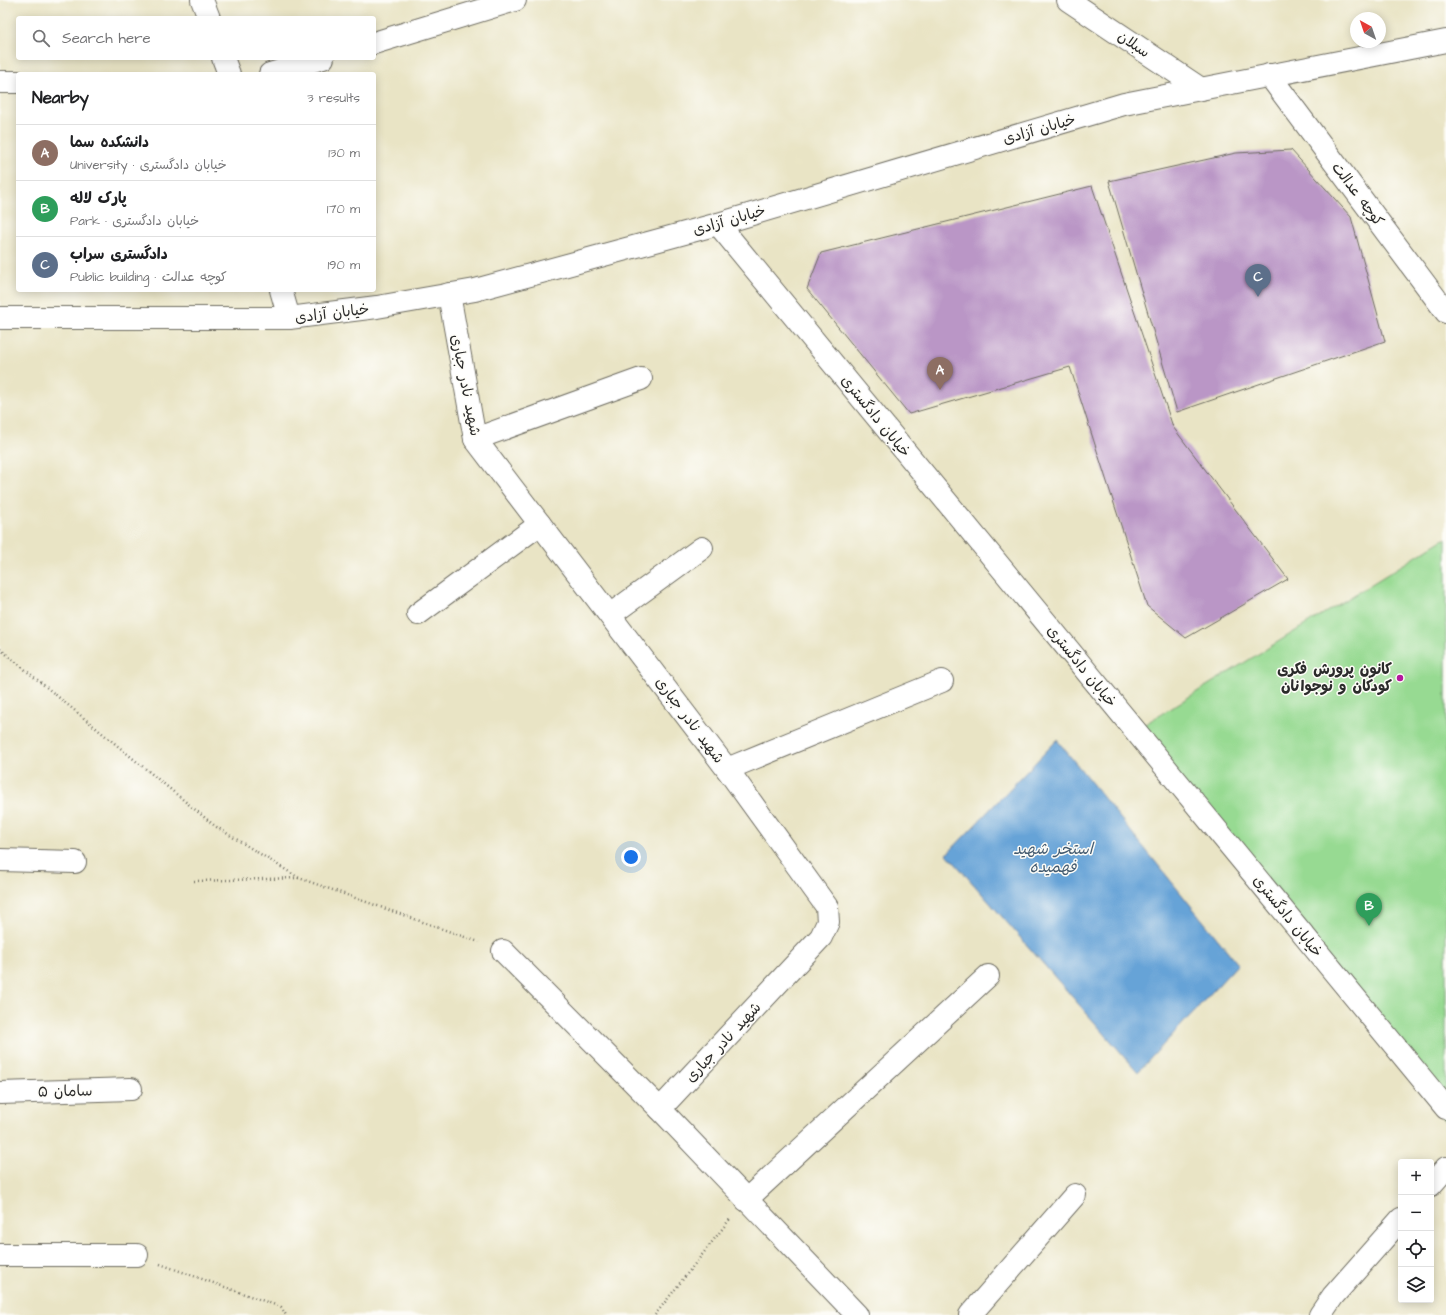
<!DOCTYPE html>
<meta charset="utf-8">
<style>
body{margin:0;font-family:"Architects Daughter","Playpen Sans Arabic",sans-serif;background:#f2f2f2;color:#202124}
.controls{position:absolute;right:12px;bottom:12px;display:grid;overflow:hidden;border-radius:4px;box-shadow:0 2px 10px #0003}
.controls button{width:36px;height:36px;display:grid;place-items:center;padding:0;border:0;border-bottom:1px solid #e0e0e0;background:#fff;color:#202124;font:20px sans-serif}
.compass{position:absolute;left:1350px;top:12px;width:36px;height:36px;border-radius:50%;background:#fff;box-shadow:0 2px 10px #0003;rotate:320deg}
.you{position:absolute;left:631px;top:857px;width:14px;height:14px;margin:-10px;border:3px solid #fff;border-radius:50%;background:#1a73e8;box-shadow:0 0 0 6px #1a73e833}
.badge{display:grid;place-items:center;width:26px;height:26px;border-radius:50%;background:#b5179e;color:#fff;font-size:13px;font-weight:700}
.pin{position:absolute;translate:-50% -33px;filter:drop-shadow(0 1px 2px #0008)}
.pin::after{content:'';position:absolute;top:21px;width:14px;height:12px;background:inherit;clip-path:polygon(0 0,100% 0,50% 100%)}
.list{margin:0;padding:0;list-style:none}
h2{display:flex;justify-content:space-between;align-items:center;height:52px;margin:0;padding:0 16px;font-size:17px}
h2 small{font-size:13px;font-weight:400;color:#757577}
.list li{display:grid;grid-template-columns:26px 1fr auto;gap:12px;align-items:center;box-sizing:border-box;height:56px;padding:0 16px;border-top:1px solid #e0e0e0}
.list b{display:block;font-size:15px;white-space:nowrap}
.list p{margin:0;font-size:13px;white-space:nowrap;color:#757577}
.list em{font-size:13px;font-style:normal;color:#757577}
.icon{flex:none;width:22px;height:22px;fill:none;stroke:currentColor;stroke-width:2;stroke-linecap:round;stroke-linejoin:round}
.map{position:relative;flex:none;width:1446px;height:1315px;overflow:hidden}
.search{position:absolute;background:#fff;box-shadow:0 2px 10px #0003;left:16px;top:16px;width:360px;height:44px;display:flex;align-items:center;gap:10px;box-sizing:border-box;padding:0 14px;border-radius:4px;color:#757577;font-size:15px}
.panel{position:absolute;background:#fff;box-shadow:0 2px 10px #0003;left:16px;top:72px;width:360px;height:220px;border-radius:4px}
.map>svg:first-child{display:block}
</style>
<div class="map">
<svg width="1446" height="1315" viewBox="0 0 1446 1315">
<rect width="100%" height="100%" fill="#fdfcf7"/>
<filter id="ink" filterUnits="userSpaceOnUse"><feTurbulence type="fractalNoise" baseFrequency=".025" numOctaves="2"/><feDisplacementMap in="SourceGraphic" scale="8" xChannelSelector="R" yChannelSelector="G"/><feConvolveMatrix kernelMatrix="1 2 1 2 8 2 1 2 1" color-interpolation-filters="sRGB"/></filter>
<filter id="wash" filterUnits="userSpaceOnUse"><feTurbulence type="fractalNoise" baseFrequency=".012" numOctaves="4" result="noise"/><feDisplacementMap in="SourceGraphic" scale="16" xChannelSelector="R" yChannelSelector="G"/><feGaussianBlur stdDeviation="0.9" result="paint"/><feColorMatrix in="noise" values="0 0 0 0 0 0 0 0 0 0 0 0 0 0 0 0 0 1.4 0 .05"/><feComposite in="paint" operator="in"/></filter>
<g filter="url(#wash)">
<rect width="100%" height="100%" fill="#e9e4c5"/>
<path fill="#97da92" stroke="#61825e" d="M1446,538V1123L1137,729Z"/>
<path fill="#66a3d7" stroke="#486781" d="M1057,740L1238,964L1138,1072L947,854Z"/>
<g id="blocks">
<g fill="#ba96c6">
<path d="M1291,150L1351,217L1385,341L1177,412L1109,181L1236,153Z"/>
<path d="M1092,186L1173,427L1288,579L1186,638L1147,606L1070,367L909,414L807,289L821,253Z"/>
</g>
</g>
</g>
<g filter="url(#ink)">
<use href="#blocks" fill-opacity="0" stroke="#6e6c61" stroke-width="1"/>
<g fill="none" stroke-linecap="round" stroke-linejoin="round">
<g stroke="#6e6c61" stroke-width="24">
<g id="minor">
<path d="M202,0L209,18"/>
<path d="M374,43L515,0"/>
<path d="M223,58L229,74"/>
<path d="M270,74L323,58"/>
<path d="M1269,75L1446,312"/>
<path d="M0,82H18"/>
<path d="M718,224L1446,1108"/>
<path d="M281,290L289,318"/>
<path d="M449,294L475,439L727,769L827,907L828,922L821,937L660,1109"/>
<path d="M475,439L641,379"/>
<path d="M418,614L540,524"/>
<path d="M610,615L702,548"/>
<path d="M727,769L942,681"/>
<path d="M0,860L75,862"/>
<path d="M503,951L660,1109L857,1315"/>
<path d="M0,1093L131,1089"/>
<path d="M1431,1185L1446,1168"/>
<path d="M746,1200L988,976"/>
<path d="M0,1255H137"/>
<path d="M970,1315L1075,1195"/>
<path d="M1320,1315L1333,1296L1401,1219"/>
</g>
</g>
<g stroke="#6e6c61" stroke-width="24">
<path id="tertiary" d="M1068,0L1201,89"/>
</g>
<g stroke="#6e6c61" stroke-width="24">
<path id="secondary" d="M0,318H289L377,307L475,290L718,224L1124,104L1446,41"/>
</g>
<g stroke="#6e6c61" stroke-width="2.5" stroke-dasharray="1 3" stroke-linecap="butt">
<path d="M0,649L215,826L299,878"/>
<path d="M194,881L299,878L479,942"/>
<path d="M160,1264L281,1307L286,1315"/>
<path d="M655,1315L730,1219"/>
</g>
<use href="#minor" stroke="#fff" stroke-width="22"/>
<use href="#tertiary" stroke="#fff" stroke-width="22"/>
<use href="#secondary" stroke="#fff" stroke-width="22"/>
</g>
</g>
<circle fill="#b5179e" stroke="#fdfcf7" stroke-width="1.5" cx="1400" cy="678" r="4"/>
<g text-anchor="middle" stroke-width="3" stroke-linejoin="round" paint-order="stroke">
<g font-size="15" fill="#2b2b2b" stroke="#fdfcf7">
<text transform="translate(1134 44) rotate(34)" y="5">سبلان</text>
<text transform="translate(1039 129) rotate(-16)" y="5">خیابان آزادی</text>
<text transform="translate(1358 194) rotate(53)" y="5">کوچه عدالت</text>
<text transform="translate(729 220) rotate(-16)" y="5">خیابان آزادی</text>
<text transform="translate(332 313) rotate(-7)" y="5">خیابان آزادی</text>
<text transform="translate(466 385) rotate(79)" y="5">شهید نادر جباری</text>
<text transform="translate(876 416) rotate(51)" y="5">خیابان دادگستری</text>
<text transform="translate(1082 666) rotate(51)" y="5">خیابان دادگستری</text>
<text transform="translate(690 720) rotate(53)" y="5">شهید نادر جباری</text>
<text transform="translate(1288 916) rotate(51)" y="5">خیابان دادگستری</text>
<text transform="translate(723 1042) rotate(-47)" y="5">شهید نادر جباری</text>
<text transform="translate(65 1091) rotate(-1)" y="5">سامان ۵</text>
</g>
<g font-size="15" font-weight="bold" fill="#2b2b2b" stroke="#fdfcf7" text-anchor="end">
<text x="1392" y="674">کانون پرورش فکری<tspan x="1392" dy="17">کودکان و نوجوانان</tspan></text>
</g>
<g font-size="16" font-style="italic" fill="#435b70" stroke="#fdfcf7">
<text x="1053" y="854">استخر شهید<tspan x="1053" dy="18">فهمیده</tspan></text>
</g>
</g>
</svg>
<div class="controls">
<button>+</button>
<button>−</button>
<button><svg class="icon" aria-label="locate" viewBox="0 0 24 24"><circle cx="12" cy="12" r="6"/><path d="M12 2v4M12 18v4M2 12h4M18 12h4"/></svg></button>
<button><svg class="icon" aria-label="layers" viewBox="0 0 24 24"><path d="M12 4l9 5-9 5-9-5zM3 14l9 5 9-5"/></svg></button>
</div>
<svg class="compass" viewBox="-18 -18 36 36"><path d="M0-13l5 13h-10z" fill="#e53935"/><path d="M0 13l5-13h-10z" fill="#757577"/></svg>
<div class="you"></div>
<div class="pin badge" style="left:940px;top:390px;background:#8d6e63">A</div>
<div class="pin badge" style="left:1369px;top:926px;background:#2e9e5b">B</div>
<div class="pin badge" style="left:1258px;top:297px;background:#5c6f8a">C</div>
<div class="search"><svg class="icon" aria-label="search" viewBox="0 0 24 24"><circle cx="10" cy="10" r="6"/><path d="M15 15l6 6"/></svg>Search here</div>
<section class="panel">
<h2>Nearby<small>3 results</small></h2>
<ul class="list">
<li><span class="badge" style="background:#8d6e63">A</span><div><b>دانشکده سما</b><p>University · خیابان دادگستری</p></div><em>130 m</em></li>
<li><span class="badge" style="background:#2e9e5b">B</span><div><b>پارک لاله</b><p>Park · خیابان دادگستری</p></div><em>170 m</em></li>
<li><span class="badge" style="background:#5c6f8a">C</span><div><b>دادگستری سراب</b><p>Public building · کوچه عدالت</p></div><em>190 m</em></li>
</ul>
</section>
</div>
